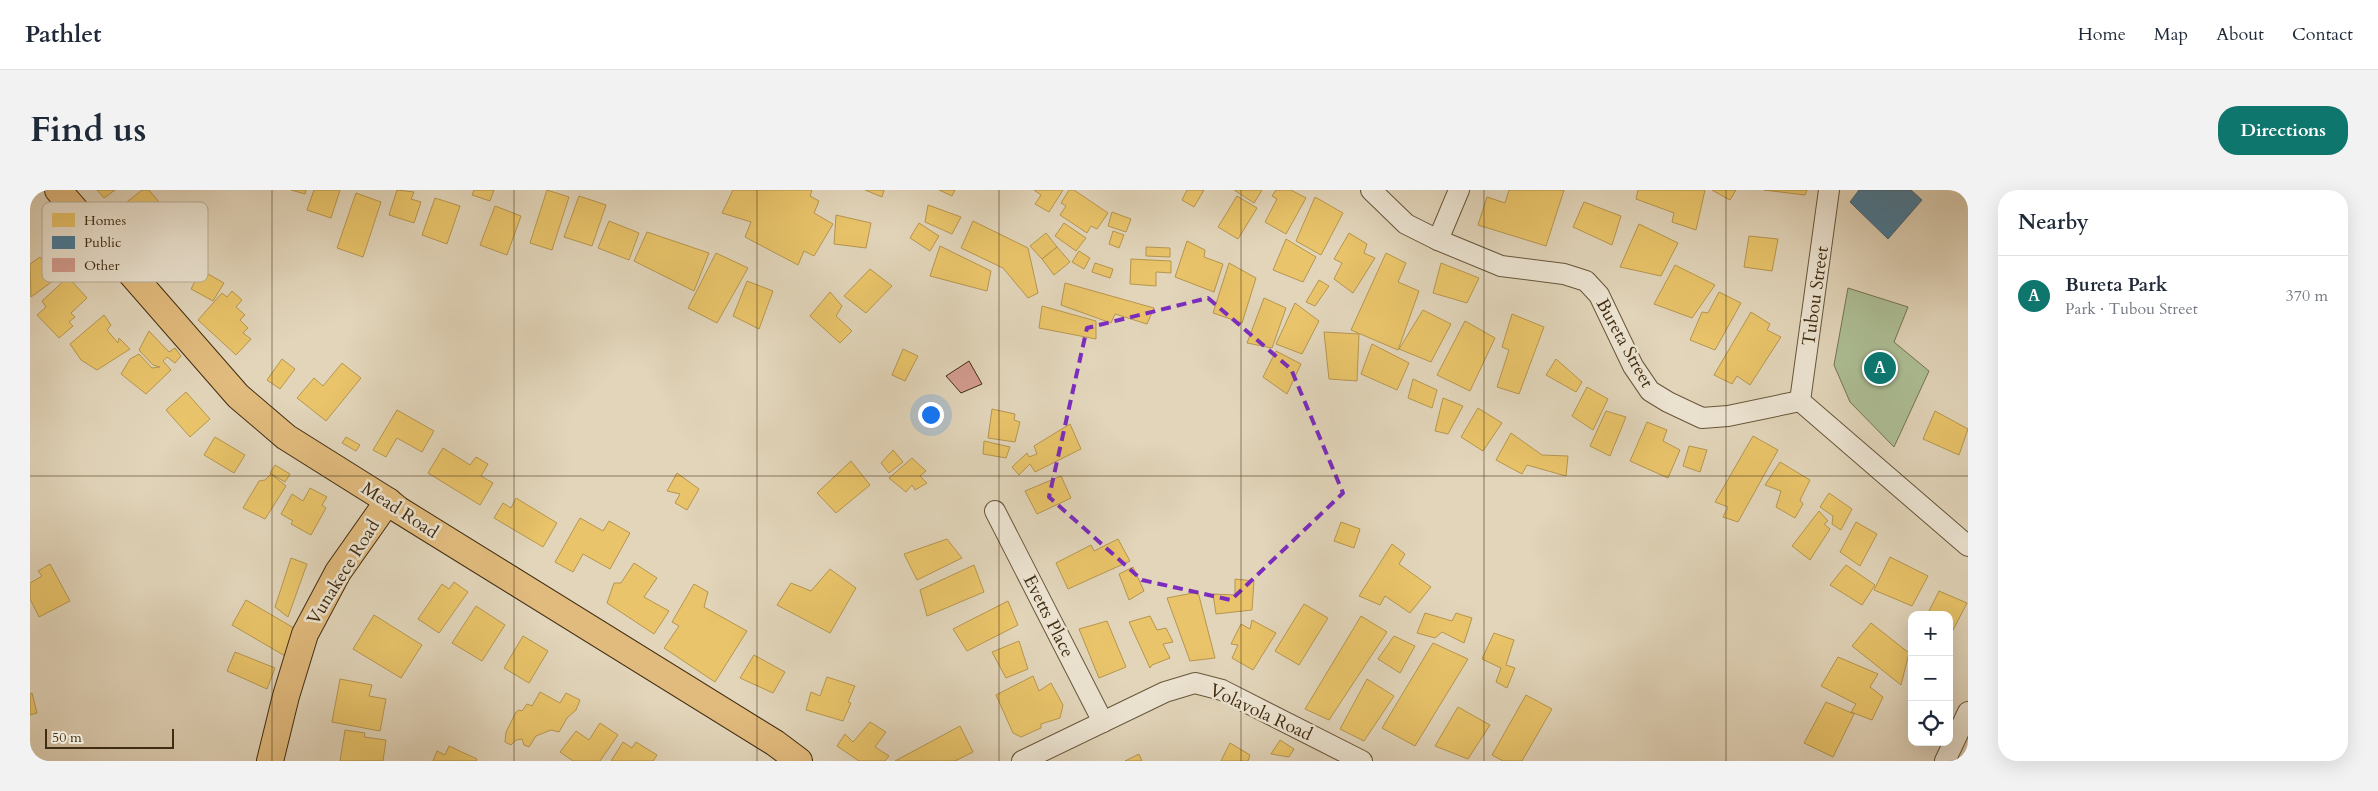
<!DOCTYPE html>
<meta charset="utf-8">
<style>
body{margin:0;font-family:Cardo,serif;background:#f2f2f3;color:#1f2937}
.controls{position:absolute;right:15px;bottom:15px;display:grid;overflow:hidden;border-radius:10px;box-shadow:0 5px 20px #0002}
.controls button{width:45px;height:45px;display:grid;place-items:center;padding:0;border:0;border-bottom:1px solid #e0e1e3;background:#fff;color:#1f2937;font:25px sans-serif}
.scale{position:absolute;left:15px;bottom:12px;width:129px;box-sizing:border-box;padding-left:5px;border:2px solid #402c10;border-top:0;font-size:14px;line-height:18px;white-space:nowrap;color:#402c10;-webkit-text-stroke:4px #ece4d2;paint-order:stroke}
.you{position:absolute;left:900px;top:224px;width:18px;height:18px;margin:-12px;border:4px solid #fff;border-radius:50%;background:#1a73e8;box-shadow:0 0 0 8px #1a73e833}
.badge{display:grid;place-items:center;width:32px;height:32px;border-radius:50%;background:#0f766e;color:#fff;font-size:16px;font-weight:700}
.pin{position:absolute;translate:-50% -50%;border:2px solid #fff;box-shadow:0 1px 5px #0006}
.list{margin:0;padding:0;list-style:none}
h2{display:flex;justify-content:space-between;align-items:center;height:65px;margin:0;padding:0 20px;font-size:21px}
h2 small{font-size:16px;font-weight:400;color:#747a83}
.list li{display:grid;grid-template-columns:32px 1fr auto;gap:15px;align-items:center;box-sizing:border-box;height:80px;padding:0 20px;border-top:1px solid #e0e1e3}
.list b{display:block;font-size:19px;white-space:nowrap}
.list p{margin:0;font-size:16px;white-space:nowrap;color:#747a83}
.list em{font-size:16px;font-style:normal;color:#747a83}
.icon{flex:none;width:28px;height:28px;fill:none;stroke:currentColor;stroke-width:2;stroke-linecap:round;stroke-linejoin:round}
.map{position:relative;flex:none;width:1938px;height:571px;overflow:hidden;border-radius:20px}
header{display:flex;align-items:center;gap:30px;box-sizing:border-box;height:70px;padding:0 25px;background:#fff;border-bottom:1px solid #e0e1e3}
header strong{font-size:24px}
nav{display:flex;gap:28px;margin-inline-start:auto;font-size:18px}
.intro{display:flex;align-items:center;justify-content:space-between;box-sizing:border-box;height:120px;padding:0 30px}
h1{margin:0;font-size:35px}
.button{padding:12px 22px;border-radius:20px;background:#0f766e;color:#fff;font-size:18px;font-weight:700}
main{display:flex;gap:30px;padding:0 30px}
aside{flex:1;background:#fff;border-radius:20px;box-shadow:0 5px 20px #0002}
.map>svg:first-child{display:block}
</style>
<header>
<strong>Pathlet</strong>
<nav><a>Home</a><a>Map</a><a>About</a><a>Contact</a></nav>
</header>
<div class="intro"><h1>Find us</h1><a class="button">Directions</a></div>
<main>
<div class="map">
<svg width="1938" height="571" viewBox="0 0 1938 571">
<rect width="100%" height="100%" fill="#e2d5ba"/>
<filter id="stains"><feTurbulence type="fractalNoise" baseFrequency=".004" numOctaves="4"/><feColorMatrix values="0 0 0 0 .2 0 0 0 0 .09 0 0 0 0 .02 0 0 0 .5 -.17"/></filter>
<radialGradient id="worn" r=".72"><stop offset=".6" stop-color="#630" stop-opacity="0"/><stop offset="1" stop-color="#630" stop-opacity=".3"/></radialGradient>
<path fill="#adbe95" stroke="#767552" d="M1818,98L1878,117L1864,152L1899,181L1864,257L1820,212L1804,175Z"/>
<g fill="#e9c46a" stroke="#b6964f">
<path d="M67,0H85L74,8Z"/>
<path d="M112,0H119L134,18L127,24L133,31L109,50L87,20Z"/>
<path d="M261,0H276L275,4Z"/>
<path d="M284,0H310L301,28L277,20Z"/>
<path d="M367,0L384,2L381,9L391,12L384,33L359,25Z"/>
<path d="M444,0H464L460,11L442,5Z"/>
<path d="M517,0L539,7L522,60L500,53Z"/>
<path d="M703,0H782L780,6L789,11L784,23L803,34L784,66L774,61L768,75L715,47L721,32L692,23Z"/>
<path d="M835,0H854L852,7Z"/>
<path d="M909,0H925L922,6Z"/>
<path d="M1004,0H1033L1019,22L1005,14L1011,5Z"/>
<path d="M1039,0H1044L1078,23L1067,39L1061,36L1057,43L1030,25L1036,16L1031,13Z"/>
<path d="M1157,0H1174L1164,17L1152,10Z"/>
<path d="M1204,0H1232L1224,13Z"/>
<path d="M1246,0H1261L1276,8L1256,44L1235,32L1247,9L1242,6Z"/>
<path d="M1479,0H1534L1516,56L1448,35L1457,7L1475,13Z"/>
<path d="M1608,0H1675L1666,40L1642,32L1644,23L1606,9Z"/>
<path d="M1682,0H1706L1700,10Z"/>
<path d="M1734,0H1777L1775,5Z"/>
<path d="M326,3L351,12L333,67L307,58Z"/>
<path d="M549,6L576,15L562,56L534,47Z"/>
<path d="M1207,6L1227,18L1208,49L1188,37Z"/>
<path d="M1285,7L1313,23L1291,65L1266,51Z"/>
<path d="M405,8L430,16L417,54L392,45Z"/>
<path d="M1554,12L1591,26L1582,55L1543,37Z"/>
<path d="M898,15L931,27L922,44L895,32Z"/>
<path d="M465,16L491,26L477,65L450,55Z"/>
<path d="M1082,22L1101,29L1096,42L1078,36Z"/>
<path d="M806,25L841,33L836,58L804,54Z"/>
<path d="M579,31L609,43L599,70L568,58Z"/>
<path d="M943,31L998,58L1008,103L998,108L973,78L931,58Z"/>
<path d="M889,33L909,46L900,61L880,48Z"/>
<path d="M1034,33L1056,48L1046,61L1025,46Z"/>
<path d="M1609,34L1648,53L1631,86L1590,77Z"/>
<path d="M1083,41L1094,45L1089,58L1079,54Z"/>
<path d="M617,42L679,63L664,101L604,71Z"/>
<path d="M1016,43L1027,57L1012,69L1000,56Z"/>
<path d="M1319,43L1337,54L1334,63L1345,68L1323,103L1304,89L1312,73L1304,69Z"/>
<path d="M1719,46L1748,49L1742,81L1714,77Z"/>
<path d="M1256,49L1286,67L1273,92L1243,80Z"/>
<path d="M1157,51L1175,60L1174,67L1193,74L1184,102L1145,87Z"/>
<path d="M910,56L961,81L957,101L900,86Z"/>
<path d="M1027,57L1040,72L1024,85L1012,69Z"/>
<path d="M1116,57L1140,58V67L1116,66Z"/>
<path d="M1049,61L1060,68L1054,79L1042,72Z"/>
<path d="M686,63L718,78L687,133L658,118Z"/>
<path d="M1356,63L1376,73L1368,92L1389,101L1368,160L1321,140Z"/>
<path d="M10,67L27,88L1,107L0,74Z"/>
<path d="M1101,69L1141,71V83L1126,82V96L1100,94Z"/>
<path d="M1065,73L1083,79L1080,88L1062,82Z"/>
<path d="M1199,73L1226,88L1212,133L1183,123Z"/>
<path d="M1411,73L1449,88L1437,113L1403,103Z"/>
<path d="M1645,75L1685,95L1662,128L1624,114Z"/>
<path d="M840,79L862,96L836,123L814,106Z"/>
<path d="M171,80L194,93L183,111L161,99Z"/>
<path d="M38,87L57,108L41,123L45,127L39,132L43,136L29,148L7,125L16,117L12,111Z"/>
<path d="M1289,90L1299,96L1285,116L1276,112Z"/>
<path d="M717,91L743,101L729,139L703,126Z"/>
<path d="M1035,93L1124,118L1117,134L1085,124L1081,133L1031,115Z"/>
<path d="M202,101L212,110L206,117L215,125L210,130L218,138L213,143L221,149L206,165L168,130L192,103L197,107Z"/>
<path d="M800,102L812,116L806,126L822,141L810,153L780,126Z"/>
<path d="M1689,102L1711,113L1685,160L1660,150L1672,122L1678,123Z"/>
<path d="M1234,108L1256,118L1242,158L1217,153Z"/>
<path d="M1265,113L1289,131L1272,164L1246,154Z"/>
<path d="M1012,116L1066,131V149L1009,138Z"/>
<path d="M1393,120L1421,134L1401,172L1369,159Z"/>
<path d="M1721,122L1740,134L1737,140L1751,147L1720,195L1707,186L1702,194L1684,185Z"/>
<path d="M1482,124L1514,137L1489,204L1467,197L1479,160L1472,157Z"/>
<path d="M74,125L81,135L77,140L88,153L89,148L100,159L67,180L51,170L40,154Z"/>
<path d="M1435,131L1465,148L1440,201L1407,185Z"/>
<path d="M119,141L139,162L145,158L151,166L145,173L137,167L133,171L141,180L116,204L91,184L100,169L109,164L122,178L130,177L123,175L109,160Z"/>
<path d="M1294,142L1329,144L1327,191L1299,189Z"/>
<path d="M1342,154L1379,173L1367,200L1331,184Z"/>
<path d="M873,159L888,166L875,191L862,185Z"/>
<path d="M1246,161L1271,174L1257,204L1233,187Z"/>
<path d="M252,169L265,179L250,199L237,190Z"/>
<path d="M1526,169L1552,192L1546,202L1516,185Z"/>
<path d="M312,173L331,188L296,231L267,208L284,188L293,196Z"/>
<path d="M1383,189L1407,200L1402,218L1378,208Z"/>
<path d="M1557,197L1578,209L1563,240L1542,226Z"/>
<path d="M156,202L180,229L160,247L136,220Z"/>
<path d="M1413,208L1433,216L1418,244L1405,241Z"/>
<path d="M1448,218L1472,233L1453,261L1431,247Z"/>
<path d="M962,219L985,224L984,230L990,232L985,252L958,248Z"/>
<path d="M367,220L404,241L392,262L367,248L356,267L343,260Z"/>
<path d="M1576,221L1596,227L1580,266L1560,256Z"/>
<path d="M1905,221L1938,239L1929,265L1893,249Z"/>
<path d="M1617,232L1637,240L1633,251L1650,260L1638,288L1600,271Z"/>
<path d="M1040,234L1051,259L1005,282L1000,274L989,285L982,277L997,263L999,267L1007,264L1004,256Z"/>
<path d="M1481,243L1512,265L1538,266L1536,286L1497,275L1492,284L1466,270Z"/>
<path d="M1723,246L1748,260L1708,332L1693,327L1698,317L1685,312Z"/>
<path d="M185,247L215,265L204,283L174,265Z"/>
<path d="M316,247L330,255L326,261L312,253Z"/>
<path d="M954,251L980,257L976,268L953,264Z"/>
<path d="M1659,256L1677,260L1670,282L1653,276Z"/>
<path d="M413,258L440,275L446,267L458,274L451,286L463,293L450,315L398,283Z"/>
<path d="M863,260L873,272L859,283L851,273Z"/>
<path d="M882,268L896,281L890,286L897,293L885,300L882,295L876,302L859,288Z"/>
<path d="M821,271L840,295L806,323L787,303Z"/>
<path d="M1750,272L1780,290L1770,310L1773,314L1765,328L1746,317L1751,301L1735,295Z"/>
<path d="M245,275L260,284L255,292L240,283Z"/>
<path d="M647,283L669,299L657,320L645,313L650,304L637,301Z"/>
<path d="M241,284L256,296L235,329L213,318L229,291L235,290Z"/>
<path d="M1031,286L1041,308L1007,324L995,301Z"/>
<path d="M280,298L297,307L292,315L296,318L281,345L261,334L263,331L251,324L262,304L273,311Z"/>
<path d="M1799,303L1822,319L1811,340L1802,334L1803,326L1790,317Z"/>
<path d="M486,308L527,333L513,357L464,328L473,313L481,318Z"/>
<path d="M1789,321L1798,331L1794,334L1800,339L1780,370L1762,356Z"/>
<path d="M550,328L573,341L579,331L600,343L580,379L553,364L543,382L525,372Z"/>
<path d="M1311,332L1330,339L1324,358L1304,351Z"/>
<path d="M1826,332L1847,344L1830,376L1810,362Z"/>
<path d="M917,349L932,368L887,390L874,364Z"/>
<path d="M1088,349L1100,371L1038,399L1026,373L1061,355L1064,361Z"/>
<path d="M1362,354L1375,364L1369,374L1401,397L1380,423L1355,406L1350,415L1329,406Z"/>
<path d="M1860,367L1898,386L1882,416L1844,400Z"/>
<path d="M261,368L277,374L258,427L245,417Z"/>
<path d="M604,373L627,388L614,407L639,421L624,444L577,413L584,393H591Z"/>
<path d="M20,374L40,411L9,427L0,409V393L12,386L8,381Z"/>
<path d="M944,375L954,402L897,426L890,400Z"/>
<path d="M1816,375L1845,395L1832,415L1800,395Z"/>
<path d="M1103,377L1114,401L1099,410L1089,384Z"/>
<path d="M800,379L826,398L800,443L747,415L761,393L781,401Z"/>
<path d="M1205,389L1224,391L1222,420L1186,424L1183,404L1205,405Z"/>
<path d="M424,392L438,402L409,443L388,429L412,394L419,399Z"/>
<path d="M664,394L678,402L674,417L717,441L685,492L634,458L649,436L642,432Z"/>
<path d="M1909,401L1937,413L1919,448V425H1897Z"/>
<path d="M1168,402L1185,468L1160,471L1137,408Z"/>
<path d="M216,410L269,441L255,466L202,435Z"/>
<path d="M978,411L988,435L937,461L923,439Z"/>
<path d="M1274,414L1298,428L1269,475L1245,461Z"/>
<path d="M446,416L475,435L452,471L422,453Z"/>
<path d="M1395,423L1422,431L1426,423L1442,428L1434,453L1412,442L1405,448L1387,443Z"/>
<path d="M344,425L392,455L371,488L323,459Z"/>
<path d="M1120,426L1127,440L1136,438L1143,452L1133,454L1140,468L1122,475L1120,478L1099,432Z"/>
<path d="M1331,426L1357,442L1299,530L1275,519Z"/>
<path d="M1222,430L1246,443L1223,480L1202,468L1208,455L1201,454L1211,434L1220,439Z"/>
<path d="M1077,431L1096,477L1069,488L1049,439Z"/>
<path d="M1841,433L1879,463L1871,495L1822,456Z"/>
<path d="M1464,443L1484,450L1476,475L1485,478L1477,498L1466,492L1471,478L1452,469Z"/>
<path d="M493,446L518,461L499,493L474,478Z"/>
<path d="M1364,446L1385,456L1370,483L1348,469Z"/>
<path d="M989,451L998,479L976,488L962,462Z"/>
<path d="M1403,453L1438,469L1385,556L1352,538Z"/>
<path d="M205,462L245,478L237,499L197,481Z"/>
<path d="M724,465L755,482L743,503L710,488Z"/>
<path d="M1808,467L1848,484L1840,497L1853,507L1842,530L1821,522L1826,514L1791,496Z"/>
<path d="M1003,486L1009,501L1021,493L1033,515L1030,528L1011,534V538L991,547L983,543L966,505Z"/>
<path d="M797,487L825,496L818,512L821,513L813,531L776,520L781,502L790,506Z"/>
<path d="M310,489L342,495L339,506L356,509L350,541L302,532Z"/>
<path d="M1337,489L1364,506L1334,551L1310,539Z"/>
<path d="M510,502L530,513L536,503L550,510L546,520L537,528L529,542L521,540L506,546L499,557L494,555L492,549L486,550L481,555L475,552L476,542L486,522L489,520L492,521L497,514L502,516Z"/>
<path d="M2,503L7,523L0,525V504Z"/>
<path d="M1496,505L1522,519L1492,571H1473L1462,565Z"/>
<path d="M1796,512L1824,524L1803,567L1774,553Z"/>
<path d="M1428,517L1460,535L1438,569L1405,556Z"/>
<path d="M840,532L856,542L845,557L859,566L855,571H829L807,556L815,544L823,552Z"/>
<path d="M570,533L588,545L570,571H543L530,562L546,541L559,550Z"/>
<path d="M930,536L943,562L925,571H865Z"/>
<path d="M315,540L335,543L334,547L356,550L353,571H310Z"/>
<path d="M1250,550L1264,559L1259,567L1241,564Z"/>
<path d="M593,552L602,558L606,552L627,565L623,571H581Z"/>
<path d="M1200,553L1220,565L1218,571H1191Z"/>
<path d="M419,556L447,569L446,571H403L407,561L415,565Z"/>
<path d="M1109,564L1112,571H1095Z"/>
</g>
<path fill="#457b9d" stroke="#446373" d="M1829,0H1881L1892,10L1858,49L1820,12Z"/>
<path fill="#d49c90" stroke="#402c10" d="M939,171L952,194L931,203L916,186Z"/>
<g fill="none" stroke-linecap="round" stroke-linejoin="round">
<g stroke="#68563a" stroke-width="22">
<g id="minor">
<path d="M1341,0L1376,34L1408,50L1471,76L1534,84L1556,91L1569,105L1603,176L1620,201L1638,212L1672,228L1698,226L1770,211"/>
<path d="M1408,50L1429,0"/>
<path d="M1770,211L1938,356"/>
<path d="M1770,211L1799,0"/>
<path d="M965,321L1073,532"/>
<path d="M992,571L1135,502L1165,493L1192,500L1332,571"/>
<path d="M1915,571L1938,522"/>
</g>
</g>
<g stroke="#402c10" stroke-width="28">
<g id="major">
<path d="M28,0L208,206L256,247L358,311L369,320L745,553L769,571"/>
<path d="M240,571L256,506L275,444L308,382L358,311"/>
</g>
</g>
<use href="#minor" stroke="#ece4d2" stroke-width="20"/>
<use href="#major" stroke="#e1ba7d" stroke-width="26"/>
</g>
<path fill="none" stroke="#7b2cbf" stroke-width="4" stroke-dasharray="10 6" stroke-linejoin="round" d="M1178,108L1261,179L1313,303L1201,410L1112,390L1019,307L1057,138Z"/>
<path fill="none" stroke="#402c10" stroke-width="1" stroke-opacity="0.55" d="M242,0V571M484,0V571M727,0V571M969,0V571M1211,0V571M1454,0V571M1696,0V571M0,286H1938"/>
<g text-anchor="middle" stroke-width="5" stroke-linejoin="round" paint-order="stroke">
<g font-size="18" fill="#402c10" stroke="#ece4d2">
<text transform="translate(1785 106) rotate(-82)" y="6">Tubou Street</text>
<text transform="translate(1595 153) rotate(61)" y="6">Bureta Street</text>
<text transform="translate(370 320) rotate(33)" y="6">Mead Road</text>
<text transform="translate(313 382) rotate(-58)" y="6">Vunakece Road</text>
<text transform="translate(1019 426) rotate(63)" y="6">Evetts Place</text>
<text transform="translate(1231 522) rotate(25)" y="6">Volavola Road</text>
</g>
</g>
<rect x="12" y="12" width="166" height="80" rx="8" fill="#ece4d2" stroke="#b8ad98" stroke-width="1"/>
<rect x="22" y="23" width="23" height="14" fill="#e9c46a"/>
<rect x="22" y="46" width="23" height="13" fill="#457b9d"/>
<rect x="22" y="68" width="23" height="14" fill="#d49c90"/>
<g font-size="14" fill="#402c10">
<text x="54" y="35">Homes</text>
<text x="54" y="57">Public</text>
<text x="54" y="80">Other</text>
</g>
<rect width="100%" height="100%" filter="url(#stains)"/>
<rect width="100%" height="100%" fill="url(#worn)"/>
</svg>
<div class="controls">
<button>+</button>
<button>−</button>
<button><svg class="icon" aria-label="locate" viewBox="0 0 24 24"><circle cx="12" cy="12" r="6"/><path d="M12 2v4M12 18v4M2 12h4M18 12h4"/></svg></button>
</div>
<div class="scale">50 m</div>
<div class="you"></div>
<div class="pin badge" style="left:1850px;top:178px">A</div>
</div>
<aside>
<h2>Nearby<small></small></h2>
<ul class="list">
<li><span class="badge">A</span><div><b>Bureta Park</b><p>Park · Tubou Street</p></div><em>370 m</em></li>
</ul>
</aside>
</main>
